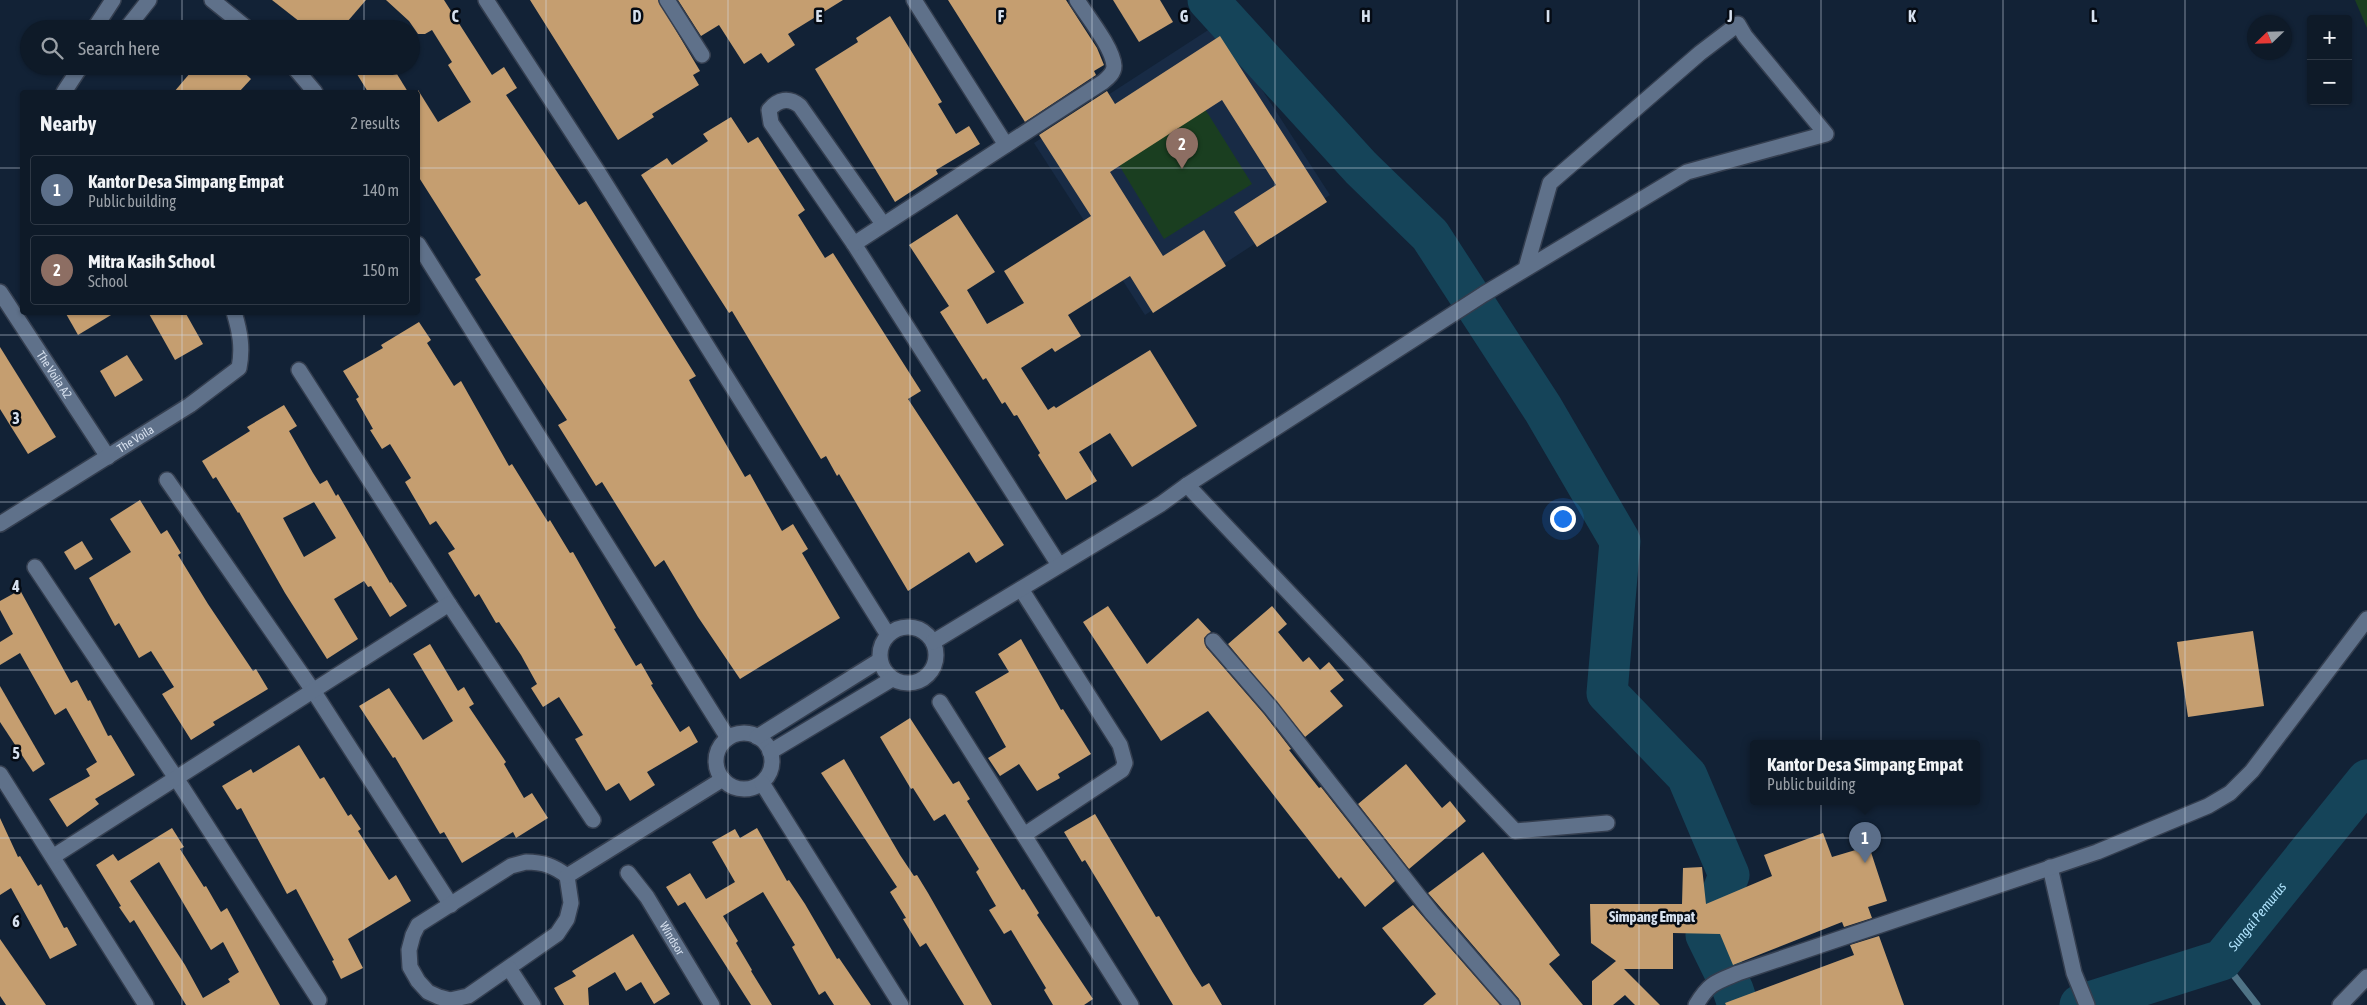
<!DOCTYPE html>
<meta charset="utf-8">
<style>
body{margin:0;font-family:"Asap Condensed",sans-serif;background:#172330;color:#f1f3f6}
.controls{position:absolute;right:15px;top:15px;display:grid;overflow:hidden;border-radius:5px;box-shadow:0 1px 4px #0004}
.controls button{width:45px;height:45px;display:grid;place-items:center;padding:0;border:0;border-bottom:1px solid #2e3845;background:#0e1a28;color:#f1f3f6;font:25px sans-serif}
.compass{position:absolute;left:2247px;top:15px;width:45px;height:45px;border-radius:50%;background:#0e1a28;box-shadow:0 1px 4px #0004;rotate:247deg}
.you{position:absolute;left:1562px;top:518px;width:18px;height:18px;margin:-12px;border:4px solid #fff;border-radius:50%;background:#1a73e8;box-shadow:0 0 0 8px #1a73e833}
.badge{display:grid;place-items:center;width:32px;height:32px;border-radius:50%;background:#db99f5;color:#fff;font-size:16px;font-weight:700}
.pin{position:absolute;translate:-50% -41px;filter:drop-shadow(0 1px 2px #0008)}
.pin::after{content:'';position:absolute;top:26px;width:18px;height:15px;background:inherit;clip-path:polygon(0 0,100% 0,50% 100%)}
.popup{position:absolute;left:1750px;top:740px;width:230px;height:65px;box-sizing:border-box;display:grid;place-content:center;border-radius:5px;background:#0e1a28;filter:drop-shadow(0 1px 4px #0005);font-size:16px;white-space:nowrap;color:#9ba1a8}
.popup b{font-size:19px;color:#f1f3f6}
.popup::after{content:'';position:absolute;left:50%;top:100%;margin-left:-10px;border:10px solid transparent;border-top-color:#0e1a28}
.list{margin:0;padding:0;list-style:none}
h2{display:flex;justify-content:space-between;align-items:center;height:65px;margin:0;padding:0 20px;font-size:21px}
h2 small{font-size:16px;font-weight:400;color:#9ba1a8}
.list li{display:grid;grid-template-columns:32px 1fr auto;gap:15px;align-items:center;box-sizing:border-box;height:70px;margin:0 10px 10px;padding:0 10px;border:1px solid #2e3845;border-radius:5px}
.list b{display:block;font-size:19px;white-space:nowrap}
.list p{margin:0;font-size:16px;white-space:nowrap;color:#9ba1a8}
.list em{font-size:16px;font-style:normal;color:#9ba1a8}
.icon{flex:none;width:28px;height:28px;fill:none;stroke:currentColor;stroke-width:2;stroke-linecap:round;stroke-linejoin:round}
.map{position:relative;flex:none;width:2367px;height:1005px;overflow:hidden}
.search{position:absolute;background:#0e1a28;box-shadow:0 1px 4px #0004;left:20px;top:20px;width:400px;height:55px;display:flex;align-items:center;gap:12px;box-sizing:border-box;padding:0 18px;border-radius:28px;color:#9ba1a8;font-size:19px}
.panel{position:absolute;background:#0e1a28;box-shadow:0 1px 4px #0004;left:20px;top:90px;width:400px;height:225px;border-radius:5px}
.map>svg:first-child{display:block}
</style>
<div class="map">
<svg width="2367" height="1005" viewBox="0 0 2367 1005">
<rect width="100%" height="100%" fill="#122236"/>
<path fill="#182b45" d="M1219,23L1330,195L1145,315L1034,143Z"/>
<g fill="#1a3e20">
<path d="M2355,0H2367V28Z"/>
<path d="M1195,93L1252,184L1164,239L1108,147Z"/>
</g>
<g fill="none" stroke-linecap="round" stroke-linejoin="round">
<path stroke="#4f7386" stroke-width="7" d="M2222,960L2257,1005"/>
<g stroke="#154459" stroke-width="41">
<path d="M1208,0L1361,168L1430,235L1543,409L1620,541L1607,693L1687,776L1729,875L1706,935L1733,990L1738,1005"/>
<path id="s1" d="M2080,1005L2222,960L2367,780"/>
</g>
</g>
<g fill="#c59e70" fill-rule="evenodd">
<path d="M272,0H366L341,29H309Z"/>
<path d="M386,0H444L492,75L504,67L517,88L506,95L579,205L586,201L696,376L689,380L691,384L745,477L750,474L782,531L793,524L808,549L802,553L840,618L740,679L698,617L664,560L655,567L602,482L596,486L558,425L567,420L475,279L481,275L418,176V90L438,122L471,102L448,65L452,62L432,30L425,34H418L409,21Z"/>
<path d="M530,0H658L700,71L693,75L699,85L652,114L654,117L618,140Z"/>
<path d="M678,0H843L788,34L795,45L768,63L761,53L744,64L719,25L701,36Z"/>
<path d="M948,0H1066L1097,48L1104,65L1094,71L1096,75L1025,122Z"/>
<path d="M1113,0H1160L1173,22L1139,42Z"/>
<path d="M890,16L942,102L938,104L956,134L969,126L980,144L936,170L938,174L895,202L815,69L858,42L856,38Z"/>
<path d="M1220,36L1327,202L1257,247L1234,212L1276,185L1222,100L1110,172L1163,256L1204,230L1226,266L1153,313L1130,276L1068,315L1081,336L1055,352L1052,348L1021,368L1048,410L1054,406L1056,408L1150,350L1197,426L1132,467L1110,433L1079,452L1097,481L1066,500L1038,455L1040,453L1017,415L1014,416L1005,402L1002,404L986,378L983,380L940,312L949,306L909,245L957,214L995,272L967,290L987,324L1024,303L1004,271L1091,216L1039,135L1107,91L1115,104Z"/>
<path d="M196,66H237L251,79L239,92H174Z"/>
<path d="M352,66H392L408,92H368Z"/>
<path d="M731,117L748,143L758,137L805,210L798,215L825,258L833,253L921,391L908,399L1004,545L976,563L969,552L908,591L839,474L837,476L826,456L821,459L732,311L729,313L641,175L667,158L672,165L708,141L703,134Z"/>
<path d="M65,312H116L78,335Z"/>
<path d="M148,312H185L203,344L175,360Z"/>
<path d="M419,322L431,340L427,343L454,386L461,381L509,466L512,464L548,522L550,520L570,553L573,552L616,628L614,629L636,666L641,663L653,684L651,685L680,732L689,726L698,742L647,772L655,785L630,801L619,783L606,791L575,739L583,735L559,697L543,707L531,688L537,684L521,655L499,622L496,623L479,594L475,597L448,553L455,549L436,521L430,525L405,482L411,478L390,444L382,449L370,430L373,429L356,399L359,397L343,371L383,348L381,345Z"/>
<path d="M0,347L56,437L28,454L0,409Z"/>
<path d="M127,355L143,380L115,397L100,371Z"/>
<path d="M284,405L297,426L289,431L313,473L320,484L327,480L336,496L338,494L390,583L391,582L407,606L390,617L371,586L368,587L364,581L334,599L358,639L327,659L285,593L239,512L238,513L216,477L213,479L202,461L250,431L247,427ZM314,502L336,538L304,557L283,518Z"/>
<path d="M140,500L161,534L167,530L181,553L178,555L208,604L253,671L256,669L268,689L213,722L215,725L191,740L162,694L174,687L151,651L139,658L119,623L115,626L89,578L131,552L110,519Z"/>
<path d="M82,541L93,559L75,570L64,552Z"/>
<path d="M20,590L71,683L77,680L88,701L90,700L108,736L111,735L135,775L95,799L99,804L67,827L49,799L90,776L86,769L97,762L66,708L55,715L20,653L0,665V642L13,634L0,610V601Z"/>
<path d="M1108,606L1147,664L1198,618L1211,632L1204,638L1206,647L1264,714L1291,749L1289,750L1319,788L1321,787L1395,881L1365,907L1341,877L1339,879L1208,711L1161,741L1083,622Z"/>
<path d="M1272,606L1287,624L1278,632L1303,662L1309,657L1320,670L1329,662L1344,680L1330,691L1343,706L1305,737L1228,644Z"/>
<path d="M2253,631L2264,706L2188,717L2177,642Z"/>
<path d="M1021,639L1061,710L1063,709L1091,754L1058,774L1060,778L1037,791L1019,764L1000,776L988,758L1006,747L975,692L1009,672L998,654Z"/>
<path d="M430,644L458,691L464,687L474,704L469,707L506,762L504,764L524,798L532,793L548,818L516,838L513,832L462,863L444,832L440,834L395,757L393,758L359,706L389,688L423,740L453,721L413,654Z"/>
<path d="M0,686L45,764L33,772L0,722Z"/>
<path d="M910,718L953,784L959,781L970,799L967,801L1022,890L1024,889L1039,913L1037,915L1093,999L1084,1005H1053L1044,990L1046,988L1011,930L1004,934L989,910L996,906L976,872L979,869L945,814L934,821L913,788L911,789L880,737Z"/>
<path d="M299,745L320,779L324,777L348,816L351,814L361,829L358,831L389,880L396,875L411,901L348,939L363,968L341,979L332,961L334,960L296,889L287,894L241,808L237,810L222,786L251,769L253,773Z"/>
<path d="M844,759L900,855L914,876L917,875L928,893L992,1005H964L926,943L920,947L903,919L906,918L890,892L897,887L821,773Z"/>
<path d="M1406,764L1442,808L1450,801L1466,821L1409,869L1358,804Z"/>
<path d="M1095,814L1156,917L1159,916L1193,973L1202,987L1209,983L1222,1005H1173L1085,860L1082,862L1064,832Z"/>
<path d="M0,818L18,857L20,856L38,886L41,884L64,928L67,927L77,945L50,959L11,888L0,895Z"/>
<path d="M172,828L184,847L180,849L204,887L206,886L221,912L227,908L280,1005H186L134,920L130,923L119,907L121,906L96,865L113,854L118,861ZM159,862L211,950L223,942L239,972L228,979L230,982L203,998L185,965L130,881Z"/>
<path d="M757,828L787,881L789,880L805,904L837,959L839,958L871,1005H834L825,991L819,995L792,947L795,945L763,892L723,916L738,941L736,943L752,970L751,971L772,1005H751L685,902L678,906L666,887L690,873L706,899L735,882L712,842L735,829L740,838Z"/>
<path d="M1823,833L1832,857L1869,846L1887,901L1868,907L1872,918L1844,927L1842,922L1733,965L1720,934L1673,933V969H1624L1660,1005H1635L1625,995L1613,1005H1592V981L1616,961L1591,943L1590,904H1682L1683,868L1702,867L1706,904L1772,876L1764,855Z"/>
<path d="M1483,852L1560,955L1549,964L1583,1005H1521L1519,999L1428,893Z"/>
<path d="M1413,905L1425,919L1500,1005H1423L1436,994L1382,928Z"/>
<path d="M633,934L670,994L654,1004L641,982L626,991L615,972L588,988L589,1005H564L554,988L576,976L572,971Z"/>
<path d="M1879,936L1904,1005H1726L1725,1003L1854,955L1850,945Z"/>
<path d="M0,939L46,1005H6L0,996Z"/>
</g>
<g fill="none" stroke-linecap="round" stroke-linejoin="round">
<g stroke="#343e4f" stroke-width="18">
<g id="minor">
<path d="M212,0L248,29"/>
<path d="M486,0L598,172L888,635"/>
<path d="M667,0L702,55"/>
<path d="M914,0L1006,145"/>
<path d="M94,29L113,0"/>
<path d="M126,29L149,0"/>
<path d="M293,66L315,92"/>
<path d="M64,92L81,66"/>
<path d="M883,224L800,106C789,97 778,99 769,110L771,123L854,244L1059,565"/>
<path d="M418,244L728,738"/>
<path d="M854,244L1103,82C1108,78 1114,73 1114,66C1113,48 1087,16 1077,0"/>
<path id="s2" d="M0,292L108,457"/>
<path d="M299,370L449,604L593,820"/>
<path d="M167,480L314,692L451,905"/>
<path d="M1187,485L1515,831L1607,823"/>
<path id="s3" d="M0,524L190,405L239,368C243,348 240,332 234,312"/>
<path d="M35,567L176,778L319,1000"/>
<path d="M1021,589L1120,745L1125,763L1122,770L1024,835"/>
<circle cx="908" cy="655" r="28"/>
<path d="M1213,641L1271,708L1432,913L1512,1005"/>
<path d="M933,642L1161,504L1187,485L1484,294L1687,172L1826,134L1745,36L1738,24L1700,53L1550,183L1526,268"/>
<path d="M940,702L1131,1005"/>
<circle cx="744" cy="761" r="28"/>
<path d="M757,737L880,660"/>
<path d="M770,752L892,679"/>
<path d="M0,774L146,1005"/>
<path d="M762,783L901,1005"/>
<path d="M54,856L449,604"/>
<path d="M526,862C543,862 554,866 567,876L571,903L567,919L557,934L468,996L450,1000L439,997L428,992L418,981L410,967L409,950L413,935L418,925L511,866Z"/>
<path d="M2050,867L2074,973L2087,1005"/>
<path id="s4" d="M628,873L647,897L712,1005"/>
<path d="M567,876L723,779"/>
<path d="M509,968L533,1005"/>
<path d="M1696,1005C1709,983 1716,982 1738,973L2097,852L2208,806L2230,793L2252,771L2367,619"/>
<path d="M2340,1005L2367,977"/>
</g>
</g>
<use href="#minor" stroke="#5f718a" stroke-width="15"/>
</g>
<path fill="none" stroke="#d7e1ef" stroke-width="1" stroke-opacity="0.55" d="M182,0V29M364,0V29M546,0V1005M728,0V1005M910,0V1005M1092,0V1005M1275,0V1005M1457,0V1005M1639,0V1005M1821,0V1005M2003,0V1005M2185,0V1005M182,66V92M364,66V92M0,168H22M418,168H2367M182,312V1005M364,312V1005M0,335H2367M0,502H2367M0,670H2367M0,838H2367"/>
<g text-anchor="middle" stroke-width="5" stroke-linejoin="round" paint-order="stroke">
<g font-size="12" fill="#d7e1ef" stroke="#050b14">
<text dy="4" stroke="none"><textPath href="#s2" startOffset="99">The Voila A2</textPath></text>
<text dy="4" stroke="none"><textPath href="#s3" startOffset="160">The Voila</textPath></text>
<text dy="4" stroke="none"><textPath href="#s4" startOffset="79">Windsor</textPath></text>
</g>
<g font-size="14" font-style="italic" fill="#aee2fc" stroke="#050b14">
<text dy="5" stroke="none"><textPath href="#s1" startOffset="205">Sungai Pemurus</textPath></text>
</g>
<g font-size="15" font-weight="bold" fill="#d7e1ef" stroke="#050b14">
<text x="1652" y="922">Simpang Empat</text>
</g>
</g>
<g font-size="16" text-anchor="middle" font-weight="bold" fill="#d7e1ef" stroke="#050b14" stroke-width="5" stroke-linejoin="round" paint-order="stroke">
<text x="455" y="22">C</text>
<text x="637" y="22">D</text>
<text x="819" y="22">E</text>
<text x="1001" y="22">F</text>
<text x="1184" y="22">G</text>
<text x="1366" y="22">H</text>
<text x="1548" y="22">I</text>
<text x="1730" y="22">J</text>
<text x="1912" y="22">K</text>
<text x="2094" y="22">L</text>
<text x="16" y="424">3</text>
<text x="16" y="592">4</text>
<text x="16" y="759">5</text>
<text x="16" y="927">6</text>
</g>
</svg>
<div class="controls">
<button>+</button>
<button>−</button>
</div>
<svg class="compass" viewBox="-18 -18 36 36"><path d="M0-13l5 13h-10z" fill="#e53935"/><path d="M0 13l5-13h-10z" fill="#9ba1a8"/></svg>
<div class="you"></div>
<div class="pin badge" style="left:1865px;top:863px;background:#5c6f8a">1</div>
<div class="popup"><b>Kantor Desa Simpang Empat</b>Public building</div>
<div class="pin badge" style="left:1182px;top:169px;background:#8d6e63">2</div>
<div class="search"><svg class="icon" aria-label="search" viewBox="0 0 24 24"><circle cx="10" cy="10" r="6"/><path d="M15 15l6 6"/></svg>Search here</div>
<section class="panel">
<h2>Nearby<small>2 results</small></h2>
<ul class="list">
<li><span class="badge" style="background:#5c6f8a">1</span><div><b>Kantor Desa Simpang Empat</b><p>Public building</p></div><em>140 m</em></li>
<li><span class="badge" style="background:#8d6e63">2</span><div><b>Mitra Kasih School</b><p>School</p></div><em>150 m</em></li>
</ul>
</section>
</div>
